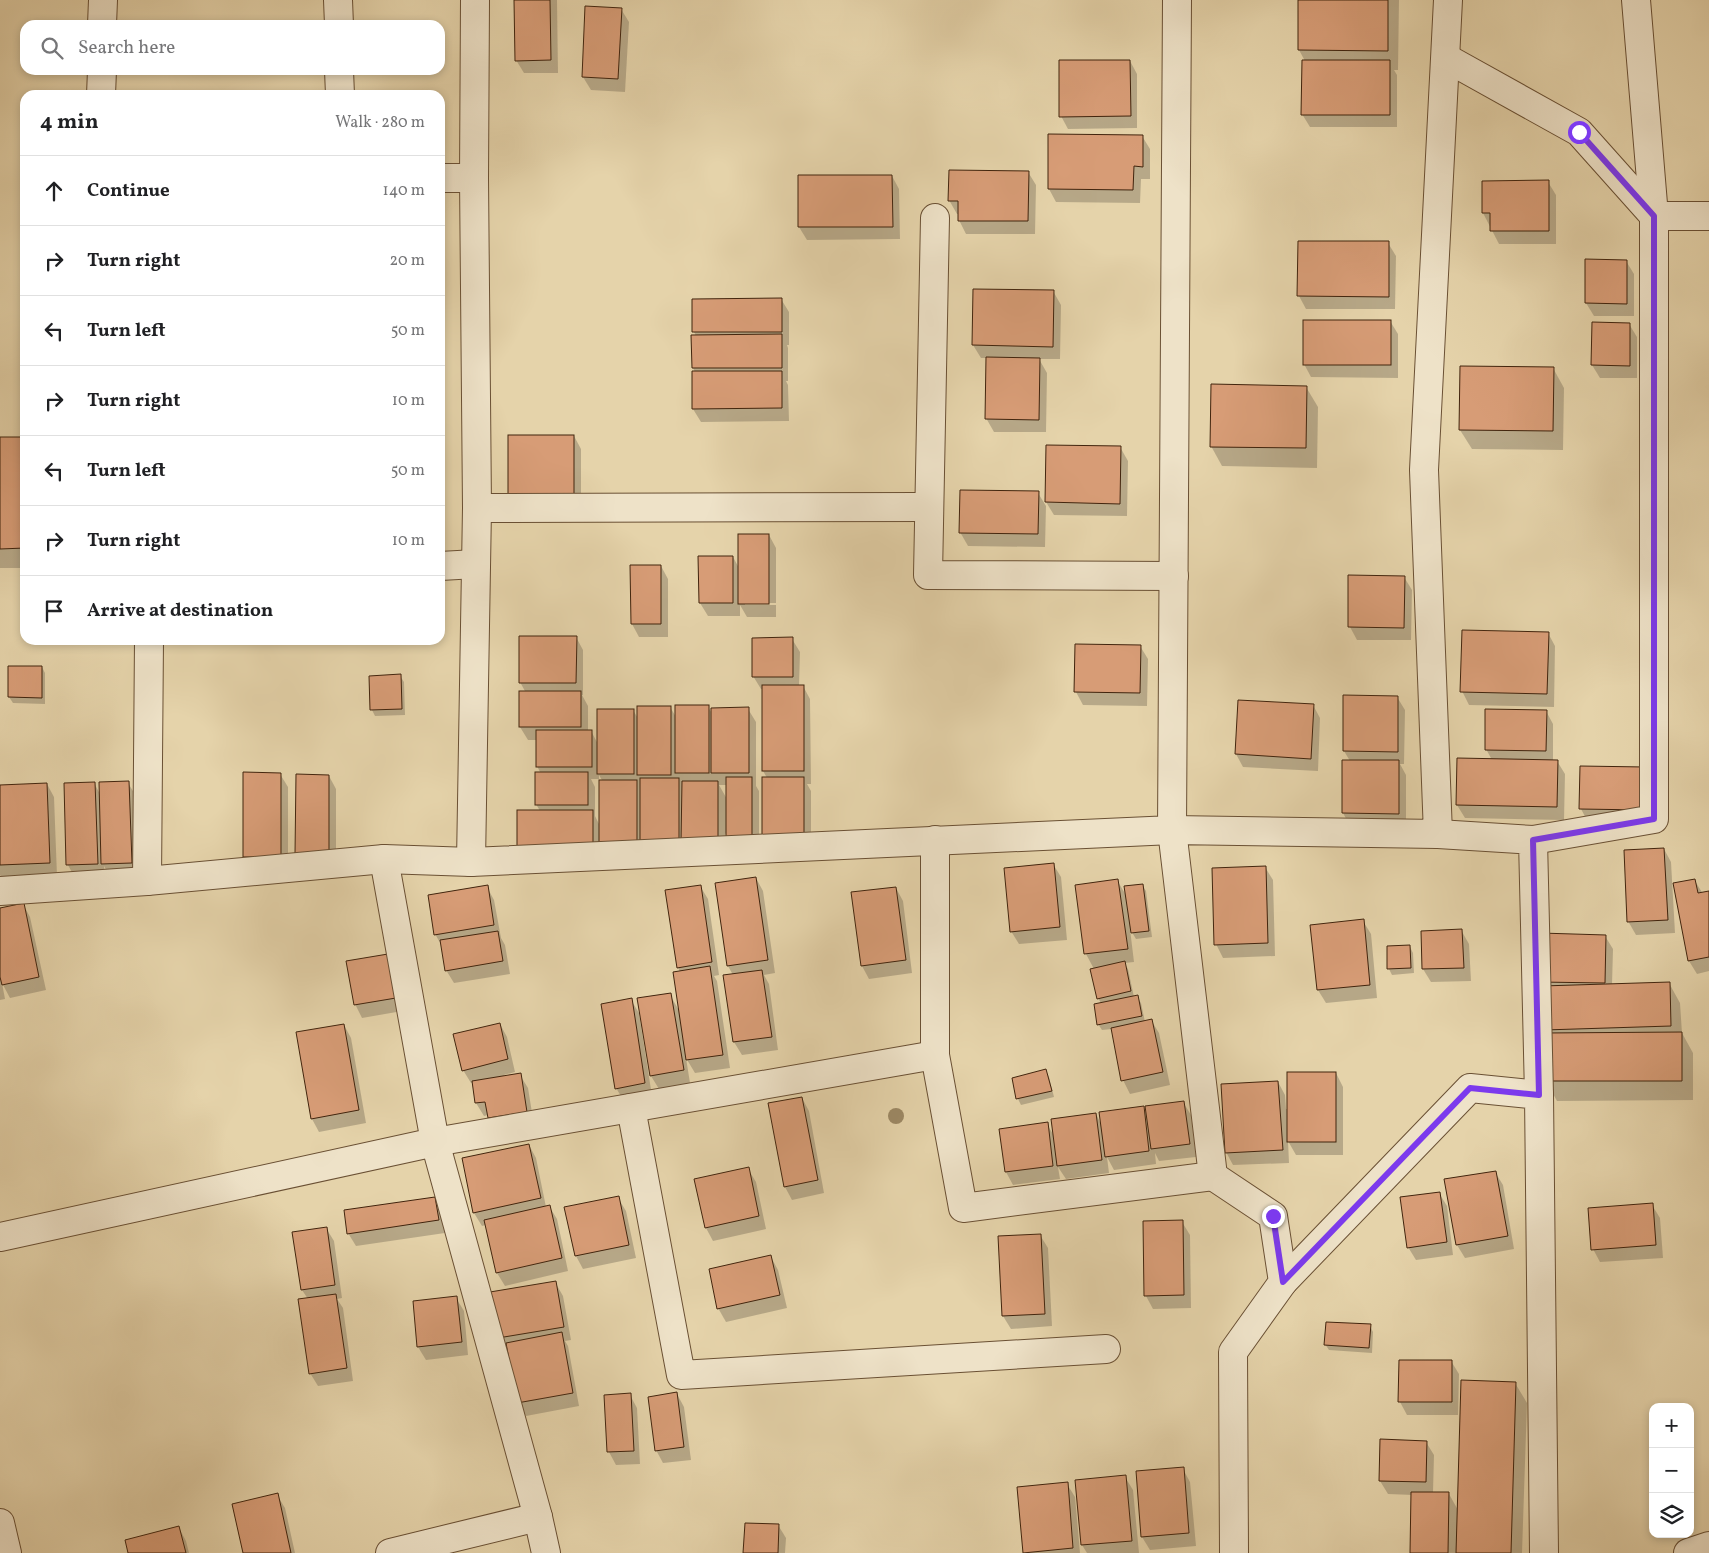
<!DOCTYPE html>
<meta charset="utf-8">
<style>
body{margin:0;font-family:Vollkorn,serif;background:#f6f6f6;color:#202124}
.controls{position:absolute;right:15px;bottom:15px;display:grid;overflow:hidden;border-radius:10px;box-shadow:0 2px 8px #0003}
.controls button{width:45px;height:45px;display:grid;place-items:center;padding:0;border:0;border-bottom:1px solid #e0e0e0;background:#fff;color:#202124;font:25px sans-serif}
.stop{position:absolute;width:15px;height:15px;margin:-11px;border:4px solid #7c3aed;border-radius:50%;background:#fff}
.stop.end{background:#7c3aed;border-color:#fff;box-shadow:0 1px 5px #0008}
.list{margin:0;padding:0;list-style:none}
h2{display:flex;justify-content:space-between;align-items:center;height:65px;margin:0;padding:0 20px;font-size:21px}
h2 small{font-size:16px;font-weight:400;color:#757577}
.list li{display:grid;grid-template-columns:32px 1fr auto;gap:15px;align-items:center;box-sizing:border-box;height:70px;padding:0 20px;border-top:1px solid #e0e0e0}
.list b{display:block;font-size:19px;white-space:nowrap}
.list em{font-size:16px;font-style:normal;color:#757577}
.icon{flex:none;width:28px;height:28px;fill:none;stroke:currentColor;stroke-width:2;stroke-linecap:round;stroke-linejoin:round}
.map{position:relative;flex:none;width:1709px;height:1553px;overflow:hidden}
.search{position:absolute;background:#fff;box-shadow:0 2px 8px #0003;left:20px;top:20px;width:425px;height:55px;display:flex;align-items:center;gap:12px;box-sizing:border-box;padding:0 18px;border-radius:15px;color:#757577;font-size:19px}
.panel{position:absolute;background:#fff;box-shadow:0 2px 8px #0003;left:20px;top:90px;width:425px;height:555px;border-radius:15px}
.map>svg:first-child{display:block}
</style>
<div class="map">
<svg width="1709" height="1553" viewBox="0 0 1709 1553">
<rect width="100%" height="100%" fill="#e5d3aa"/>
<filter id="stains"><feTurbulence type="fractalNoise" baseFrequency=".004" numOctaves="4"/><feColorMatrix values="0 0 0 0 .2 0 0 0 0 .09 0 0 0 0 .02 0 0 0 .5 -.17"/></filter>
<radialGradient id="worn" r=".72"><stop offset=".6" stop-color="#630" stop-opacity="0"/><stop offset="1" stop-color="#630" stop-opacity=".3"/></radialGradient>
<g fill="#0003" fill-rule="evenodd">
<path d="M515,0H557L558,73H524L516,60Z"/>
<path d="M1299,0H1399L1398,70H1394L1397,75V127H1310L1302,114L1305,61L1299,50Z"/>
<path d="M621,9L629,22L625,92L591,90L583,77Z"/>
<path d="M1130,61L1137,74V128L1068,129L1061,116Z"/>
<path d="M1049,135L1142,136L1150,149V179H1141L1140,203L1056,202L1049,189Z"/>
<path d="M1028,172L1036,185L1035,234H966L959,220V214H957L949,200Z"/>
<path d="M892,176L899,189L900,239L807,240L799,227Z"/>
<path d="M1483,182H1548L1556,195V244H1499L1483,213Z"/>
<path d="M1388,243L1396,256L1395,309H1306L1299,296Z"/>
<path d="M1626,261L1634,274V316H1594L1586,303Z"/>
<path d="M1053,291L1061,305L1060,359H1039L1047,373L1046,432H994L986,418L987,358H981L973,345Z"/>
<path d="M781,299L789,312V345H787L788,348V381H786L788,385L789,421L701,422L693,409L695,372L693,368L696,336L694,332Z"/>
<path d="M1390,321L1398,334V378L1311,377L1304,364Z"/>
<path d="M1629,324L1637,337V378H1600L1592,365Z"/>
<path d="M1553,368L1564,388L1563,450L1472,449L1460,430Z"/>
<path d="M1306,387L1318,407L1317,468L1222,466L1211,446Z"/>
<path d="M574,436L581,449V508H517Z"/>
<path d="M25,438V568H0V439Z"/>
<path d="M1047,446L1120,447L1128,461L1127,516L1054,515L1046,502Z"/>
<path d="M1038,493L1046,506L1045,547L968,546L960,532Z"/>
<path d="M769,535L776,548V617H747L740,605V616H708L700,603V557H733L739,568ZM745,603H776V605H745Z"/>
<path d="M632,566H661L668,579V637H639L632,624Z"/>
<path d="M1404,577L1412,590L1411,640H1357L1350,627Z"/>
<path d="M1548,633L1555,646L1554,707L1469,705L1462,691Z"/>
<path d="M576,637L583,650V695H582L588,706V731H591L598,744L633,710L639,720L670,707L676,717L708,707L713,715L748,709L756,722V786L759,791V850H735L725,833V854L600,860L540,811L536,804L541,774L537,766V740H528L520,727L526,693L520,682ZM599,775L603,782L600,826L595,816V787L591,779H599ZM719,785H727V799Z"/>
<path d="M792,639L800,652L799,686H803L810,699L811,784H807L811,791V852L763,771V689H761L753,676Z"/>
<path d="M1140,646L1148,659L1147,706L1083,705L1076,692Z"/>
<path d="M42,667L45,673V704L13,703L9,697Z"/>
<path d="M400,676L404,682L405,715L375,716L372,710L370,677Z"/>
<path d="M1397,697L1405,710L1404,764H1400L1406,775V826H1350L1343,813L1350,761L1344,751Z"/>
<path d="M1239,701L1313,705L1320,718L1318,771L1243,767L1236,754Z"/>
<path d="M1546,711L1553,724V761H1557L1565,774L1564,820L1465,818L1457,805L1492,760L1486,749Z"/>
<path d="M1644,769L1651,823L1588,822L1581,809Z"/>
<path d="M280,774L288,787V870L252,869L244,856Z"/>
<path d="M329,776L336,789V867L304,866Z"/>
<path d="M94,783L100,794L128,783L136,796L139,876L110,877L104,866L105,877L75,878L68,865Z"/>
<path d="M47,784L54,797L57,876L2,878L0,875V786Z"/>
<path d="M1664,849L1671,862L1675,933L1636,935L1628,921Z"/>
<path d="M1053,864L1061,877L1067,940L1019,944L1011,931Z"/>
<path d="M1265,867L1273,880L1275,956L1223,958L1216,944Z"/>
<path d="M756,878L763,891L775,973L764,975L769,984L778,1050L742,1055L734,1042L733,975L728,966L716,884Z"/>
<path d="M1117,880L1127,897L1142,885L1146,891L1152,937L1136,939L1130,929L1134,962L1124,963L1128,969L1134,997H1137L1141,1003L1145,1022L1151,1020L1159,1033L1170,1085L1130,1094L1123,1080L1112,1029L1102,1030L1098,1024L1101,1003L1098,998L1094,969L1086,954L1077,886Z"/>
<path d="M1695,881L1703,894L1709,893V971L1697,974L1689,961Z"/>
<path d="M700,886L708,899L719,975L714,976L717,981L730,1068L695,1073L686,1058L690,1083L659,1089L651,1076L670,995L680,1012V972L678,967Z"/>
<path d="M487,887L494,900L501,938L505,945L510,974L454,983L446,970L442,946L435,934Z"/>
<path d="M896,888L903,901L912,973L869,979L862,966L853,893Z"/>
<path d="M23,904L30,917L46,990L10,998L2,983L5,999L0,1000V909Z"/>
<path d="M1363,921L1371,934L1377,998L1326,1003L1318,990L1312,926Z"/>
<path d="M1461,930L1469,944L1471,981L1431,982L1423,969L1422,932Z"/>
<path d="M1605,936L1613,949L1612,985L1669,983L1680,1003L1682,1033L1693,1053V1100L1557,1101L1546,1081L1544,987Z"/>
<path d="M1410,947L1413,953L1414,973L1392,975L1389,969Z"/>
<path d="M393,955L408,1010L362,1018L355,1004Z"/>
<path d="M631,1000L639,1013L652,1096L624,1101L616,1088Z"/>
<path d="M500,1024L507,1037L515,1072L504,1075V1077L520,1075L528,1088L534,1125L496,1131L488,1115L484,1116L476,1103L473,1083H471L463,1070Z"/>
<path d="M344,1025L351,1038L366,1123L319,1132L312,1119Z"/>
<path d="M1046,1071L1049,1077L1054,1097L1021,1105L1018,1099Z"/>
<path d="M1336,1073L1343,1087V1155H1296L1288,1141L1289,1163L1233,1165L1226,1152L1278,1082L1285,1095L1286,1109H1288Z"/>
<path d="M802,1098L809,1111L824,1193L792,1200L785,1187Z"/>
<path d="M1183,1102L1191,1115L1196,1157L1159,1161L1155,1153L1156,1164L1114,1170L1107,1157L1109,1173L1066,1179L1058,1167L1060,1179L1013,1185L1006,1172L1047,1124L1054,1136L1096,1114L1102,1126L1143,1107L1147,1114Z"/>
<path d="M529,1145L536,1158L546,1207L549,1206L557,1219L568,1271L505,1286L497,1273L486,1225L482,1226L474,1213Z"/>
<path d="M748,1169L756,1182L766,1229L713,1241L706,1228L695,1180Z"/>
<path d="M1495,1172L1503,1185L1514,1249L1465,1258L1457,1245Z"/>
<path d="M1439,1193L1447,1206L1453,1255L1416,1260L1408,1247Z"/>
<path d="M434,1198L442,1211L445,1233L356,1246L348,1233Z"/>
<path d="M618,1198L626,1211L636,1258L583,1269L576,1256L566,1208Z"/>
<path d="M1652,1205L1660,1218L1663,1258L1600,1262L1593,1249Z"/>
<path d="M1182,1222L1190,1235L1191,1308L1153,1309L1146,1296Z"/>
<path d="M326,1228L334,1241L342,1298L337,1299L343,1308L353,1381L318,1386L310,1373L308,1299L302,1290L294,1233Z"/>
<path d="M1040,1235L1048,1248L1052,1326L1011,1329L1003,1316Z"/>
<path d="M771,1257L778,1270L787,1308L726,1322L718,1308Z"/>
<path d="M555,1282L563,1296L571,1340L565,1341L568,1346L579,1406L526,1416L518,1403L509,1351H507L500,1338Z"/>
<path d="M456,1298L464,1311L468,1355L426,1360L418,1347Z"/>
<path d="M1370,1326L1373,1332L1372,1353L1329,1350L1325,1344Z"/>
<path d="M1451,1361L1459,1374L1458,1415H1407L1400,1402Z"/>
<path d="M1515,1383L1527,1403L1522,1553H1411L1413,1495L1388,1494L1380,1481L1426,1442L1434,1455L1433,1493L1449,1494L1458,1510Z"/>
<path d="M677,1394L684,1407L691,1460L663,1463L656,1450Z"/>
<path d="M630,1395L637,1408L640,1464L616,1465L609,1452Z"/>
<path d="M1183,1469L1190,1482L1196,1546L1150,1550L1142,1537Z"/>
<path d="M1125,1477L1133,1490L1139,1553H1087L1082,1545Z"/>
<path d="M1067,1484L1075,1497L1080,1553H1025Z"/>
<path d="M277,1495L285,1508L295,1553H244Z"/>
<path d="M778,1525L786,1538L785,1553H744Z"/>
<path d="M179,1528L186,1541L189,1553H129Z"/>
</g>
<g fill="#d79c76" stroke="#41240d">
<path d="M514,0H550L551,60L515,61Z"/>
<path d="M1298,0H1388V51L1298,50Z"/>
<path d="M585,6L622,8L618,79L582,77Z"/>
<path d="M1059,60H1130L1131,116L1059,117Z"/>
<path d="M1302,60H1390V115H1301Z"/>
<path d="M1048,134L1143,135V167L1134,166L1133,190L1048,189Z"/>
<path d="M949,170L1029,171L1028,221H958V201H948Z"/>
<path d="M798,175H892L893,227H798Z"/>
<path d="M1549,180V231H1490V213H1482V181Z"/>
<path d="M1298,241H1389V297L1297,296Z"/>
<path d="M1585,259L1627,260V304L1585,303Z"/>
<path d="M973,289L1054,290L1053,347L972,345Z"/>
<path d="M782,298V332H692V299Z"/>
<rect x="1303" y="320" width="88" height="45"/>
<path d="M1592,322L1630,323V366L1591,365Z"/>
<path d="M782,334V368H692L691,335Z"/>
<path d="M986,357L1040,358L1039,420L985,419Z"/>
<path d="M1460,366L1554,367L1553,431L1459,430Z"/>
<path d="M692,371H782V408L692,409Z"/>
<path d="M1211,384L1307,386L1306,448L1210,447Z"/>
<rect x="508" y="435" width="66" height="60"/>
<path d="M0,437H25V548L0,549Z"/>
<path d="M1046,445L1121,446L1120,504L1045,502Z"/>
<path d="M960,490L1039,491L1038,534L959,533Z"/>
<rect x="738" y="534" width="31" height="70"/>
<path d="M698,556H733V603H699Z"/>
<path d="M630,565H661V624H631Z"/>
<path d="M1348,575L1405,576L1404,628L1348,627Z"/>
<path d="M1462,630L1549,632L1547,694L1460,692Z"/>
<path d="M519,636H577L576,683H519Z"/>
<path d="M793,637V677H752V638Z"/>
<path d="M1075,644L1141,645L1140,693L1074,692Z"/>
<path d="M8,666H42V698L8,697Z"/>
<path d="M401,674L402,709L370,710L369,676Z"/>
<rect x="762" y="685" width="42" height="86"/>
<rect x="519" y="691" width="62" height="36"/>
<path d="M1343,695L1398,696V752L1343,751Z"/>
<path d="M1238,700L1314,704L1311,759L1235,754Z"/>
<rect x="675" y="705" width="34" height="68"/>
<rect x="637" y="706" width="34" height="69"/>
<path d="M749,707V773H711V708Z"/>
<rect x="597" y="709" width="37" height="65"/>
<path d="M1485,709L1547,710L1546,751L1485,750Z"/>
<rect x="536" y="730" width="56" height="37"/>
<path d="M1457,758L1558,760L1557,807L1456,805Z"/>
<path d="M1342,760H1399V814L1342,813Z"/>
<path d="M1580,766L1645,767L1644,810L1579,809Z"/>
<path d="M243,772L281,773V857H243Z"/>
<rect x="535" y="772" width="53" height="33"/>
<path d="M296,774L329,775V854H295Z"/>
<rect x="726" y="777" width="26" height="60"/>
<rect x="762" y="777" width="42" height="63"/>
<rect x="640" y="778" width="39" height="67"/>
<rect x="599" y="780" width="38" height="64"/>
<path d="M129,781L132,863L101,864L99,782Z"/>
<path d="M682,781H718V842H681Z"/>
<path d="M95,782L98,864L66,865L64,783Z"/>
<path d="M47,783L50,863L0,865V785Z"/>
<rect x="517" y="810" width="76" height="37"/>
<path d="M1664,848L1668,920L1627,922L1624,850Z"/>
<path d="M1054,863L1060,927L1010,932L1004,868Z"/>
<path d="M1266,866L1268,943L1214,945L1212,868Z"/>
<path d="M756,877L768,960L727,966L715,883Z"/>
<path d="M1118,879L1128,949L1084,954L1075,885Z"/>
<path d="M1695,879L1698,893L1709,891V957L1688,961L1673,883Z"/>
<path d="M1143,884L1149,931L1131,933L1124,886Z"/>
<path d="M488,885L494,925L434,935L428,895Z"/>
<path d="M701,885L712,962L677,968L665,890Z"/>
<path d="M896,887L906,960L861,966L851,892Z"/>
<path d="M24,903L39,977L2,985L0,977V908Z"/>
<path d="M1364,919L1370,985L1317,990L1310,925Z"/>
<path d="M1462,929L1464,968L1422,969L1421,931Z"/>
<path d="M498,931L503,961L445,971L440,940Z"/>
<path d="M1540,933L1606,935L1605,983L1539,982Z"/>
<path d="M1410,945L1411,968L1387,969V946Z"/>
<path d="M394,953L402,997L354,1005L346,961Z"/>
<path d="M1125,961L1131,991L1097,999L1090,969Z"/>
<path d="M710,966L723,1055L686,1060L673,972Z"/>
<path d="M762,970L772,1037L733,1042L723,975Z"/>
<path d="M1670,982L1671,1026L1544,1030L1542,986Z"/>
<path d="M671,993L684,1070L650,1076L637,998Z"/>
<path d="M1138,995L1142,1016L1097,1025L1094,1004Z"/>
<path d="M632,998L645,1083L615,1089L601,1004Z"/>
<path d="M1152,1019L1163,1072L1121,1081L1111,1028Z"/>
<path d="M500,1023L508,1059L462,1071L453,1034Z"/>
<path d="M344,1024L359,1110L311,1119L296,1032Z"/>
<path d="M1682,1032V1081H1545L1544,1033Z"/>
<path d="M1046,1069L1052,1091L1016,1099L1012,1078Z"/>
<rect x="1287" y="1072" width="49" height="70"/>
<path d="M521,1073L527,1112L488,1118L485,1102L475,1103L472,1081Z"/>
<path d="M1278,1081L1283,1150L1225,1153L1221,1084Z"/>
<path d="M802,1097L818,1180L784,1187L768,1103Z"/>
<path d="M1184,1101L1190,1144L1151,1149L1145,1106Z"/>
<path d="M1144,1106L1149,1151L1105,1157L1099,1112Z"/>
<path d="M1096,1113L1102,1160L1057,1166L1051,1119Z"/>
<path d="M1048,1122L1053,1166L1005,1172L999,1129Z"/>
<path d="M529,1144L541,1198L473,1213L462,1158Z"/>
<path d="M749,1167L759,1216L705,1228L694,1179Z"/>
<path d="M1496,1171L1508,1236L1456,1245L1444,1179Z"/>
<path d="M1440,1192L1447,1242L1407,1248L1400,1197Z"/>
<path d="M619,1196L629,1245L575,1256L564,1207Z"/>
<path d="M435,1197L439,1220L347,1234L344,1210Z"/>
<path d="M1653,1203L1656,1245L1591,1250L1588,1208Z"/>
<path d="M550,1205L562,1258L496,1273L484,1220Z"/>
<path d="M1183,1220L1184,1295L1144,1296L1143,1221Z"/>
<path d="M327,1227L335,1285L301,1290L292,1232Z"/>
<path d="M1041,1234L1045,1314L1002,1316L998,1236Z"/>
<path d="M771,1255L780,1295L717,1309L709,1269Z"/>
<path d="M556,1281L564,1327L498,1338L490,1292Z"/>
<path d="M336,1294L347,1368L309,1374L298,1299Z"/>
<path d="M457,1296L462,1342L417,1347L413,1301Z"/>
<path d="M1326,1322L1371,1324L1369,1348L1324,1345Z"/>
<path d="M562,1332L573,1393L517,1403L506,1343Z"/>
<path d="M1399,1360H1452V1402H1398Z"/>
<path d="M1461,1380L1516,1382L1511,1553H1456Z"/>
<path d="M677,1392L684,1447L655,1451L648,1397Z"/>
<path d="M631,1393L634,1451L607,1452L604,1395Z"/>
<path d="M1380,1439L1427,1441L1426,1482L1379,1481Z"/>
<path d="M1184,1467L1189,1533L1141,1537L1136,1471Z"/>
<path d="M1126,1475L1132,1541L1081,1545L1075,1480Z"/>
<path d="M1068,1482L1073,1548L1023,1553L1017,1487Z"/>
<path d="M1411,1492H1449L1448,1553H1410Z"/>
<path d="M278,1493L291,1553H243L232,1504Z"/>
<path d="M745,1523L779,1524L778,1553H743Z"/>
<path d="M179,1526L186,1553H128L125,1540Z"/>
</g>
<g fill="none" stroke-linecap="round" stroke-linejoin="round">
<g stroke="#6a5034" stroke-width="30">
<g id="minor">
<path d="M338,0L339,25"/>
<path d="M102,25L103,0"/>
<path d="M1446,58L1579,132L1654,216H1709"/>
<path d="M339,70L340,95"/>
<path d="M101,95L102,70"/>
<path d="M440,178H474"/>
<path d="M935,218L928,575L1174,576"/>
<path d="M477,508L929,507"/>
<path d="M440,566L476,564"/>
<path d="M1438,834L1533,840L1539,1095"/>
<path d="M935,840V1055L963,1208L1213,1176"/>
<path d="M1533,840L1654,819V216L1636,0"/>
<path d="M384,859L435,1142L538,1517L546,1553"/>
<path d="M471,862L477,508L474,178L475,0"/>
<path d="M147,881L149,640"/>
<path d="M0,891L147,881L384,859L471,862L1172,830L1177,0"/>
<path d="M631,1108L681,1375L1106,1349"/>
<path d="M0,1237L435,1142L935,1055"/>
<path d="M1283,1282L1470,1088L1539,1095L1544,1553"/>
<path d="M0,1523L7,1553"/>
<path d="M390,1553L538,1517"/>
<path d="M1234,1553L1233,1352L1283,1282L1273,1216L1213,1176L1172,830L1438,834L1424,470L1448,0"/>
<path d="M1688,1553L1709,1546"/>
</g>
</g>
<use href="#minor" stroke="#eee2c8" stroke-width="28"/>
</g>
<circle fill="#9c8864" cx="896" cy="1116" r="8"/>
<g fill="none" stroke-linecap="round" stroke-linejoin="round">
<path stroke="#7c3aed" stroke-width="6" d="M1273,1216L1283,1282L1470,1088L1539,1095L1533,840L1654,819V216L1579,132"/>
</g>
<rect width="100%" height="100%" filter="url(#stains)"/>
<rect width="100%" height="100%" fill="url(#worn)"/>
</svg>
<div class="controls">
<button>+</button>
<button>−</button>
<button><svg class="icon" aria-label="layers" viewBox="0 0 24 24"><path d="M12 4l9 5-9 5-9-5zM3 14l9 5 9-5"/></svg></button>
</div>
<div class="stop" style="left:1579px;top:132px"></div>
<div class="stop end" style="left:1273px;top:1216px"></div>
<div class="search"><svg class="icon" aria-label="search" viewBox="0 0 24 24"><circle cx="10" cy="10" r="6"/><path d="M15 15l6 6"/></svg>Search here</div>
<section class="panel">
<h2>4 min<small>Walk · 280 m</small></h2>
<ul class="list">
<li><svg class="icon" aria-label="ahead" viewBox="0 0 24 24"><path d="M12 20V5M6 11l6-6 6 6"/></svg><div><b>Continue</b></div><em>140 m</em></li>
<li><svg class="icon" aria-label="right" viewBox="0 0 24 24"><path d="M7 20v-9h11M14 6l5 5-5 5"/></svg><div><b>Turn right</b></div><em>20 m</em></li>
<li><svg class="icon" aria-label="left" viewBox="0 0 24 24"><path d="M17 20v-9H6M10 6l-5 5 5 5"/></svg><div><b>Turn left</b></div><em>50 m</em></li>
<li><svg class="icon" aria-label="right" viewBox="0 0 24 24"><path d="M7 20v-9h11M14 6l5 5-5 5"/></svg><div><b>Turn right</b></div><em>10 m</em></li>
<li><svg class="icon" aria-label="left" viewBox="0 0 24 24"><path d="M17 20v-9H6M10 6l-5 5 5 5"/></svg><div><b>Turn left</b></div><em>50 m</em></li>
<li><svg class="icon" aria-label="right" viewBox="0 0 24 24"><path d="M7 20v-9h11M14 6l5 5-5 5"/></svg><div><b>Turn right</b></div><em>10 m</em></li>
<li><svg class="icon" aria-label="arrive" viewBox="0 0 24 24"><path d="M6 21V4h12l-3 4 3 4H6"/></svg><div><b>Arrive at destination</b></div></li>
</ul>
</section>
</div>
